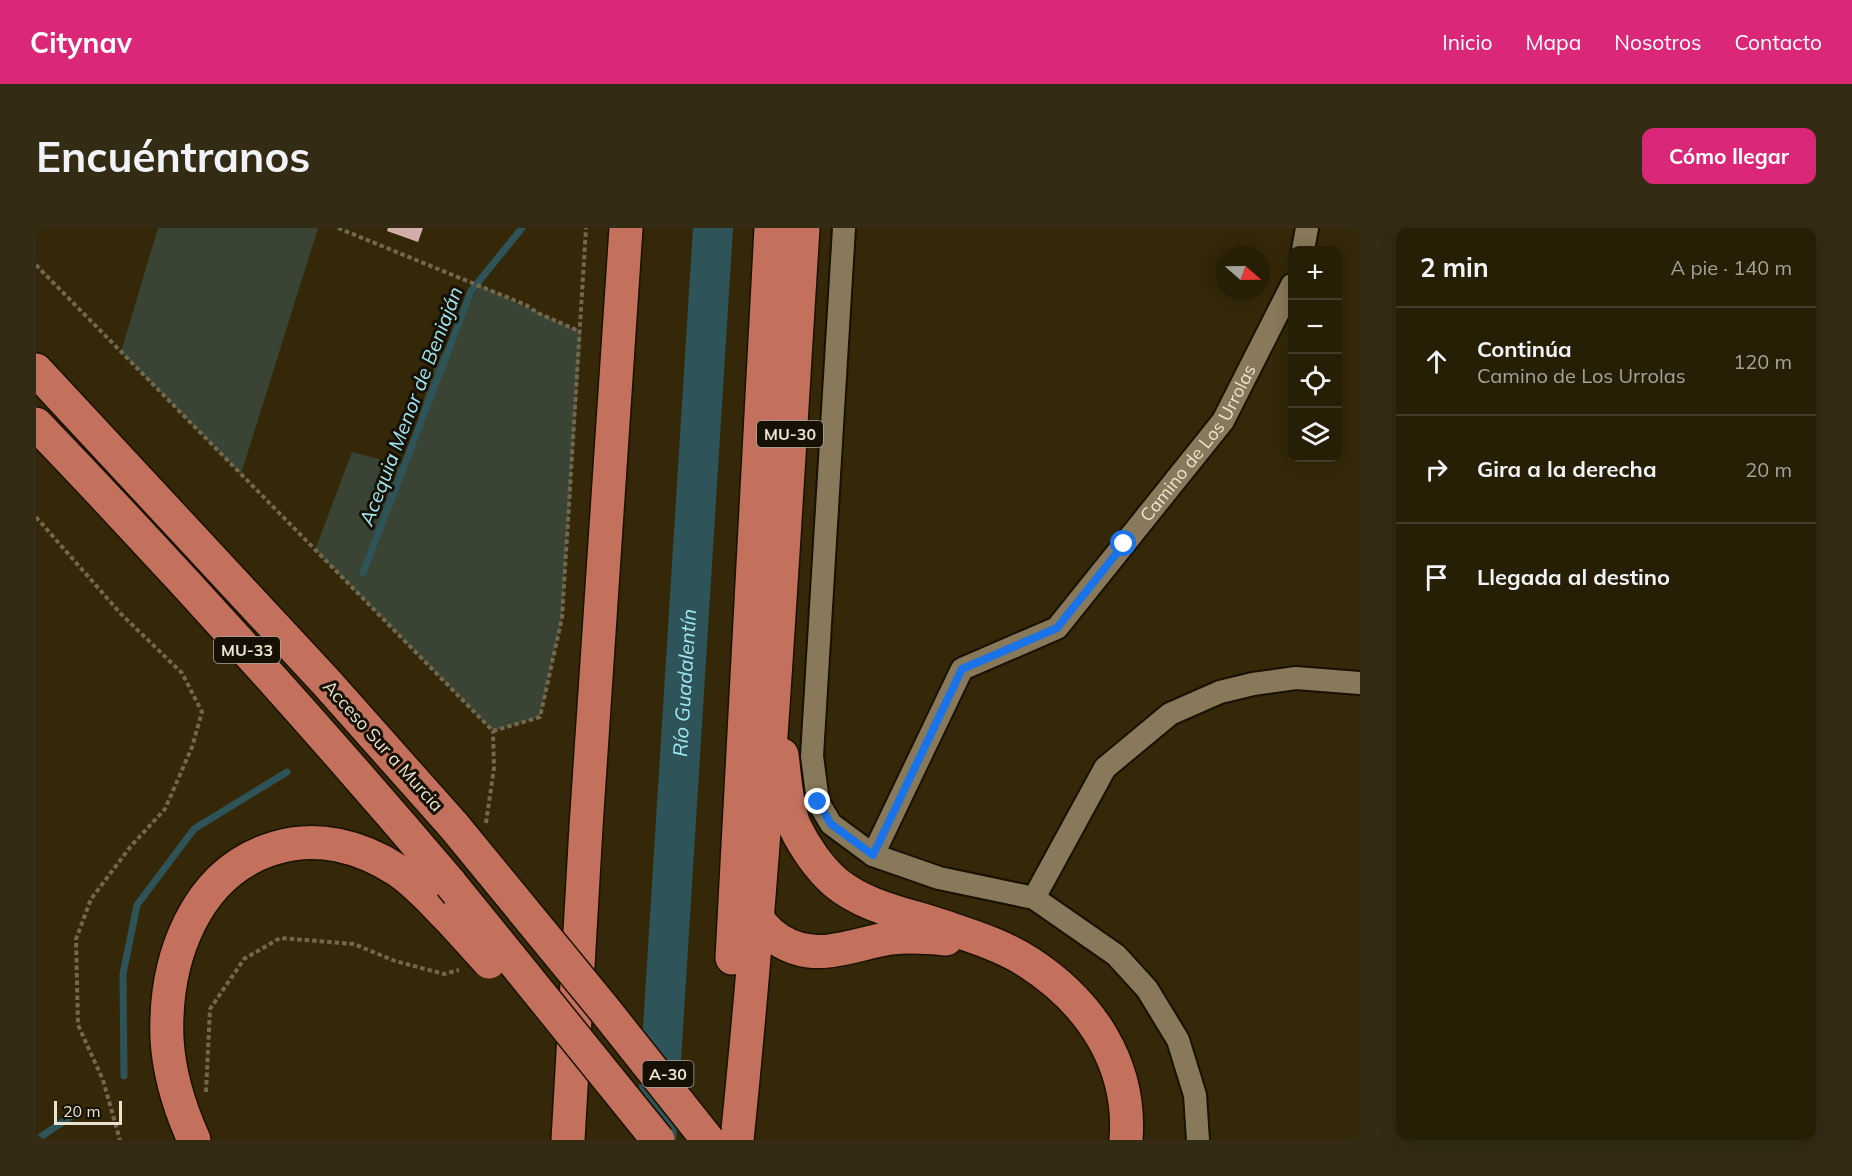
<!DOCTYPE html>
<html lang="es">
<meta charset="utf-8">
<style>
body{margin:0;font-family:Mulish,sans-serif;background:#332b14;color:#f1f3f6}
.controls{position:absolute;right:18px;top:18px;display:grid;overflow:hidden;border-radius:12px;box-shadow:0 3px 15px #0003}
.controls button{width:54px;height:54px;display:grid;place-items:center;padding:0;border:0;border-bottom:2px solid #433c28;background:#271e06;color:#f1f3f6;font:30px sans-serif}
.compass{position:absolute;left:1180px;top:18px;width:54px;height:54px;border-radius:50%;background:#271e06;box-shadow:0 3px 15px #0003;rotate:110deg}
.scale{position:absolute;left:18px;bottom:15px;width:68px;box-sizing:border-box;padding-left:6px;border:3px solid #ebe3d2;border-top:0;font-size:16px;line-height:21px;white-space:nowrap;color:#ebe3d2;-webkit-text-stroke:4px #171105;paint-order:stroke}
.stop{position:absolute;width:18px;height:18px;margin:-14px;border:4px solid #1a73e8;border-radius:50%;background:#fff}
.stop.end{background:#1a73e8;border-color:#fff;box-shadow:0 2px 6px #0008}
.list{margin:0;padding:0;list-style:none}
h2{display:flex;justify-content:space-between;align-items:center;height:78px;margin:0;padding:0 24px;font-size:26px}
h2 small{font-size:20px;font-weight:400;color:#a4a29b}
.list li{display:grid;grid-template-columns:39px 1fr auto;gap:18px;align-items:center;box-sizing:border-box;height:108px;padding:0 24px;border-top:2px solid #433c28}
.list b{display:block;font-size:22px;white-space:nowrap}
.list p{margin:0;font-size:20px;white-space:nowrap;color:#a4a29b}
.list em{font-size:20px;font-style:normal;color:#a4a29b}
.icon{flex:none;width:33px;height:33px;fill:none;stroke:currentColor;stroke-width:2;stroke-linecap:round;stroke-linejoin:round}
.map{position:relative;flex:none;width:1324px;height:912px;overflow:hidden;border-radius:12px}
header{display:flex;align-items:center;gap:36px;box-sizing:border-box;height:84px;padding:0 30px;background:#db2777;color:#fff}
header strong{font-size:28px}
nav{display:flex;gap:33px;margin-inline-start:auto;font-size:21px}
.intro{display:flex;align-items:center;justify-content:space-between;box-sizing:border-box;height:144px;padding:0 36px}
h1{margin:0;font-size:42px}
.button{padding:15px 27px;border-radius:12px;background:#db2777;color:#fff;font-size:21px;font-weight:700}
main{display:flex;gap:36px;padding:0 36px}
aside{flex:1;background:#271e06;border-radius:12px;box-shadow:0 3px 15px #0003}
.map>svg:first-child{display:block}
</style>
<header>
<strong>Citynav</strong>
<nav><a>Inicio</a><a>Mapa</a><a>Nosotros</a><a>Contacto</a></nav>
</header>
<div class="intro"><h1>Encuéntranos</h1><a class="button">Cómo llegar</a></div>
<main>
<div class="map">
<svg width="1324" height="912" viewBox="0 0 1324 912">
<rect width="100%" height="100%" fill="#342808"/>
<g fill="#394434">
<path d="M122,0H282L205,246L85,124Z"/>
<path d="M443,57C477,72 510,89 545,104L526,390L504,489L457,503L279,322L316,224L369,238L395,147Z"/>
</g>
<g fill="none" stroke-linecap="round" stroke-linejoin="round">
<g stroke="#2e5459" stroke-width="7">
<path d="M327,345L435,63L486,0"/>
<path d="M88,848L87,746L101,677L158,601L251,544"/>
<path d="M0,912L43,883"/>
</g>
<path stroke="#2e5459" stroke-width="40" id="s1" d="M620,912L677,0"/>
</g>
<path fill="#d2aea8" d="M352,0H387L382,14L351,3Z"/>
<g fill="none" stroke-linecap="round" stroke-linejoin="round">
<g stroke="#191100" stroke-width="26">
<g id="street">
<path d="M808,0L776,528L782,574L795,596L837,627L903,650L998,670L1080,727L1111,761L1142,812L1159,867L1162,912"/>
<path d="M1267,22L1271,0"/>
<path id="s2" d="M837,627L926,441L1021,400L1187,193L1256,57"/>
<path d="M998,670L1069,540L1134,486L1184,464L1217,456L1260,450L1324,455"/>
</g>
</g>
<g stroke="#191100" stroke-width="36">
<g id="highway">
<path d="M0,142L290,454L418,598"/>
<path d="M0,196C143,345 281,498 415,656"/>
<path d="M746,527C749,549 750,579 759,599C768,618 783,640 799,654C829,679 867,685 903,697C932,707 966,717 992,734C1054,774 1096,836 1090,912"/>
<path d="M714,677C721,692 729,703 743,712C781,736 815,716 855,710C873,708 892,709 910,711"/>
<path d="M696,730L735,0"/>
<path d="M158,912C144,881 133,846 131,811C128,733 158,644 239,620C281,607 324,618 361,642C381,655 397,674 414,691"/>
<path d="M532,912L550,599L590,0"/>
<path d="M701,912C732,609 748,304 767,0"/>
</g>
</g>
<g stroke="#73684d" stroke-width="4" stroke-dasharray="4.5 3" stroke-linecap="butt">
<path d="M302,0L490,77L502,85L545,104"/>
<path d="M0,37L457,503L504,489L526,390L550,0"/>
<path d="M0,289L85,386L146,445L166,484L156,519L129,581L95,618L55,671L40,711L42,797L67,852L84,912"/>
<path d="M450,595L458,540L457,503"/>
<path d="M170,864L174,781L208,731L244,710L318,716L359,733L408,746L423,742"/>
</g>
<use href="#street" stroke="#877959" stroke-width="22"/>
<use href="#highway" stroke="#c3705c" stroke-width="33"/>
<g stroke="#191100" stroke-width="36" stroke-linecap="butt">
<g id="highway-bridge">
<path d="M418,598L568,781L672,912"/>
<path d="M415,656L622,912"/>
<path d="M414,691L453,734"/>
</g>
</g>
<use href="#highway-bridge" stroke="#c3705c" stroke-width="33"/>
</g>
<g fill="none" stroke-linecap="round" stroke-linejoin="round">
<path stroke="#1a73e8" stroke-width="8" d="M782,574L795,596L837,627L926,441L1021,400L1088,316"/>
</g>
<g text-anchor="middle" stroke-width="6" stroke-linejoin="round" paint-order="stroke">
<g fill="#171105" stroke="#aba494" stroke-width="1.5">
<rect x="721" y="193" width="66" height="26" rx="4.5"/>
<rect x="178" y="409" width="66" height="26" rx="4.5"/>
<rect x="606.5" y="833" width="51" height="26" rx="4.5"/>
</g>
<g font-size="16" font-weight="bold" fill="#ebe3d2">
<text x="754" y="212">MU-30</text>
<text x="211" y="428">MU-33</text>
<text x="632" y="852">A-30</text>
</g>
<g font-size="18" fill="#ebe3d2" stroke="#171105">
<text dy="6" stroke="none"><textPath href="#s2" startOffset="543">Camino de Los Urrolas</textPath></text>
<text transform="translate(347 518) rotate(48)" y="6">Acceso Sur a Murcia</text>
</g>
<g font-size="20" font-style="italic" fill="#9fe7f3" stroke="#171105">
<text transform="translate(375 178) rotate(-69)" y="7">Acequia Menor de Beniaján</text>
<text dy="7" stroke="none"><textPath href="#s1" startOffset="458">Río Guadalentín</textPath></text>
</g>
</g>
</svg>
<div class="controls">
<button>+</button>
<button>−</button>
<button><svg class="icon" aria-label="locate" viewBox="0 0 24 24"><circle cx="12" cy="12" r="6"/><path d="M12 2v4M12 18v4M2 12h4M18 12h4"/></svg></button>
<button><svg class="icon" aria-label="layers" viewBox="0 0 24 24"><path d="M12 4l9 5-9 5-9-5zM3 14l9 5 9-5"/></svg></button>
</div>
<svg class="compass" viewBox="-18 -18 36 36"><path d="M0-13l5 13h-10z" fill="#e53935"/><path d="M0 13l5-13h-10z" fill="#a4a29b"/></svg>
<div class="scale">20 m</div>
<div class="stop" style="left:1088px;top:316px"></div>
<div class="stop end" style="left:782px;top:574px"></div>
</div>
<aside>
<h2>2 min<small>A pie · 140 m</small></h2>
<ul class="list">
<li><svg class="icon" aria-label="ahead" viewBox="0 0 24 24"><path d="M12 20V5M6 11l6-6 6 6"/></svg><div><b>Continúa</b><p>Camino de Los Urrolas</p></div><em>120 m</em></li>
<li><svg class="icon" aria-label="right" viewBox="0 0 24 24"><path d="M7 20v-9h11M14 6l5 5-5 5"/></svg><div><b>Gira a la derecha</b></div><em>20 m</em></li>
<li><svg class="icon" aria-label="arrive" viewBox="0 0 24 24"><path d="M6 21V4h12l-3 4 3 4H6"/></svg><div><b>Llegada al destino</b></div></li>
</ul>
</aside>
</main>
